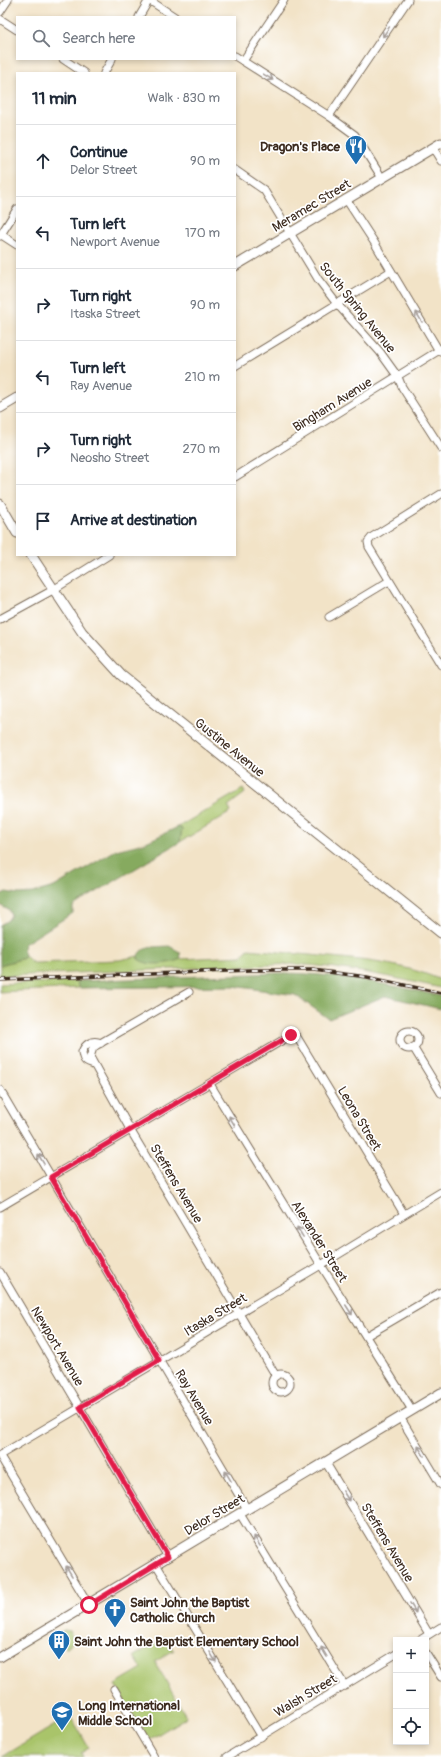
<!DOCTYPE html>
<meta charset="utf-8">
<style>
body{margin:0;font-family:Pangolin,sans-serif;background:#f2f2f3;color:#1f2937}
.controls{position:absolute;right:12px;bottom:12px;display:grid;overflow:hidden;border-radius:0px;box-shadow:0 2px 6px #0003}
.controls button{width:36px;height:36px;display:grid;place-items:center;padding:0;border:0;border-bottom:1px solid #e0e1e3;background:#fff;color:#1f2937;font:20px sans-serif}
.stop{position:absolute;width:12px;height:12px;margin:-9px;border:3px solid #e11d48;border-radius:50%;background:#fff}
.stop.end{background:#e11d48;border-color:#fff;box-shadow:0 1px 4px #0008}
.list{margin:0;padding:0;list-style:none}
h2{display:flex;justify-content:space-between;align-items:center;height:52px;margin:0;padding:0 16px;font-size:17px}
h2 small{font-size:13px;font-weight:400;color:#747a83}
.list li{display:grid;grid-template-columns:26px 1fr auto;gap:12px;align-items:center;box-sizing:border-box;height:72px;padding:0 16px;border-top:1px solid #e0e1e3}
.list b{display:block;font-size:15px;white-space:nowrap}
.list p{margin:0;font-size:13px;white-space:nowrap;color:#747a83}
.list em{font-size:13px;font-style:normal;color:#747a83}
.icon{flex:none;width:22px;height:22px;fill:none;stroke:currentColor;stroke-width:2;stroke-linecap:round;stroke-linejoin:round}
.map{position:relative;flex:none;width:441px;height:1757px;overflow:hidden}
.search{position:absolute;background:#fff;box-shadow:0 2px 6px #0003;left:16px;top:16px;width:220px;height:44px;display:flex;align-items:center;gap:10px;box-sizing:border-box;padding:0 14px;border-radius:0px;color:#747a83;font-size:15px}
.panel{position:absolute;background:#fff;box-shadow:0 2px 6px #0003;left:16px;top:72px;width:220px;height:484px;border-radius:0px}
.map>svg:first-child{display:block}
</style>
<div class="map">
<svg width="441" height="1757" viewBox="0 0 441 1757">
<rect width="100%" height="100%" fill="#fff"/>
<filter id="ink" filterUnits="userSpaceOnUse"><feTurbulence type="fractalNoise" baseFrequency=".025" numOctaves="2"/><feDisplacementMap in="SourceGraphic" scale="8" xChannelSelector="R" yChannelSelector="G"/><feConvolveMatrix kernelMatrix="1 2 1 2 8 2 1 2 1" color-interpolation-filters="sRGB"/></filter>
<filter id="wash" filterUnits="userSpaceOnUse"><feTurbulence type="fractalNoise" baseFrequency=".012" numOctaves="4" result="noise"/><feDisplacementMap in="SourceGraphic" scale="16" xChannelSelector="R" yChannelSelector="G"/><feGaussianBlur stdDeviation="0.9" result="paint"/><feColorMatrix in="noise" values="0 0 0 0 0 0 0 0 0 0 0 0 0 0 0 0 0 1.4 0 .05"/><feComposite in="paint" operator="in"/></filter>
<g filter="url(#wash)">
<rect width="100%" height="100%" fill="#f2e3c7"/>
<g fill="#a9c46a" stroke="#727744">
<path d="M243,789L245,793L228,806L231,812L180,842L182,829L178,827Z"/>
<path d="M248,949C272,951 296,954 321,956C362,960 403,963 441,980V988C392,977 345,967 295,964L0,976V965L24,958L25,955L31,962L35,963L119,960L138,956V959L175,961L181,959L242,956Z"/>
<path d="M80,981L77,983L79,988L0,992V984Z"/>
<path d="M64,1630L69,1631L74,1641L66,1648L58,1634Z"/>
<path d="M166,1637L174,1650L155,1662L186,1716L185,1718L149,1740L115,1685L142,1669L134,1656Z"/>
<path d="M70,1716L89,1748L81,1753L83,1757H2Z"/>
</g>
<g fill="#86aa5e" stroke="#606a3e">
<path d="M178,827L182,829L180,842L73,906V913L24,944L23,949L25,955L24,958L0,965V925L8,920L11,915L10,911L0,905V895L6,892L19,894L33,893L54,887L116,850L144,843Z"/>
<path d="M169,946L180,952L181,959C170,964 148,967 138,959C137,945 160,947 169,946Z"/>
<path d="M279,973C334,973 387,984 441,996V1009L385,996L329,1019L295,995L234,986L79,988L77,982L80,981Z"/>
</g>
</g>
<g filter="url(#ink)">
<g fill="none" stroke-linecap="round" stroke-linejoin="round">
<g stroke="#7b6b59" stroke-width="9">
<g id="minor">
<path d="M149,0L175,17"/>
<path d="M0,12L8,0"/>
<path d="M139,17L149,0"/>
<path d="M0,19L17,30"/>
<path d="M235,56L329,116L355,135L382,178"/>
<path d="M63,59L84,73"/>
<path d="M243,61L284,0"/>
<path d="M104,73L112,59"/>
<path d="M329,116L408,0"/>
<path d="M433,148L441,161"/>
<path d="M235,170L264,190L318,279L337,304L380,352L398,377L402,387L441,448"/>
<path d="M346,199L374,242L439,351"/>
<path d="M0,234L17,245"/>
<path d="M0,236L17,209"/>
<path d="M235,366L391,271"/>
<path d="M235,477L441,349"/>
<path d="M441,494L372,537L368,542L369,547L441,665"/>
<path d="M329,617L389,581"/>
<path d="M0,619L53,590L109,555"/>
<path d="M189,992L97,1045L93,1048L90,1057L131,1131L276,1376"/>
<circle cx="409" cy="1040" r="9"/>
<path d="M413,1047L441,1093"/>
<path d="M94,1065C86,1063 83,1061 82,1052C85,1044 92,1039 101,1043"/>
<path d="M210,1084L321,1265L412,1410"/>
<path d="M0,1090L247,1509"/>
<path d="M0,1207L293,1034L297,1037L404,1214"/>
<path d="M0,1272L168,1557"/>
<path d="M366,1336L441,1292"/>
<circle cx="281" cy="1383" r="9"/>
<path d="M400,1417L441,1485"/>
<path d="M0,1455L321,1265L441,1192"/>
<path d="M0,1456L89,1605"/>
<path d="M326,1463L429,1634"/>
<path d="M240,1514L345,1686"/>
<path d="M156,1564L261,1737"/>
<path d="M420,1640L441,1627"/>
<path d="M426,1653L441,1677"/>
<path d="M114,1689L154,1757"/>
<path d="M227,1757L396,1654"/>
</g>
</g>
<g stroke="#7b6b59" stroke-width="11">
<g id="tertiary">
<path d="M235,266L441,143"/>
<path d="M0,408L17,398"/>
<path d="M0,504L17,533"/>
<path d="M31,555L82,632L121,675L441,933"/>
<path d="M0,1657L441,1393"/>
</g>
</g>
<use href="#minor" stroke="#fff" stroke-width="7"/>
<use href="#tertiary" stroke="#fff" stroke-width="9"/>
<g stroke="#3b2a1e" stroke-width="3.5">
<path id="rail" d="M0,980L251,970H313L367,977L441,993"/>
</g>
<use href="#rail" stroke="#fff" stroke-width="2" stroke-dasharray="6" stroke-linecap="butt"/>
</g>
<defs><path id="oneway-shaft" d="M-6 0H5M1.5-3L5.5 0L1.5 3" fill="none" stroke-width="1.6" stroke-linecap="round" stroke-linejoin="round"/></defs>
<g stroke="#a79f9a">
<use href="#oneway-shaft" transform="translate(386 32) rotate(124)"/>
<use href="#oneway-shaft" transform="translate(268 77) rotate(32)"/>
<use href="#oneway-shaft" transform="translate(419 317) rotate(-121)"/>
<use href="#oneway-shaft" transform="translate(232 1121) rotate(-121)"/>
<use href="#oneway-shaft" transform="translate(41 1159) rotate(-121)"/>
<use href="#oneway-shaft" transform="translate(300 1232) rotate(-122)"/>
<use href="#oneway-shaft" transform="translate(349 1310) rotate(57)"/>
<use href="#oneway-shaft" transform="translate(421 1451) rotate(-121)"/>
<use href="#oneway-shaft" transform="translate(228 1476) rotate(-121)"/>
<use href="#oneway-shaft" transform="translate(346 1496) rotate(58)"/>
<use href="#oneway-shaft" transform="translate(257 1541) rotate(-121)"/>
<use href="#oneway-shaft" transform="translate(69 1571) rotate(-121)"/>
<use href="#oneway-shaft" transform="translate(413 1608) rotate(59)"/>
<use href="#oneway-shaft" transform="translate(324 1652) rotate(-121)"/>
<use href="#oneway-shaft" transform="translate(213 1657) rotate(59)"/>
</g>
</g>
<g fill="none" stroke-linecap="round" stroke-linejoin="round" filter="url(#ink)">
<path stroke="#e11d48" stroke-width="5" d="M89,1605L168,1557L80,1407L159,1360L51,1177L291,1035"/>
</g>
<defs>
<g id="restaurant-pin" transform="scale(1.15)"><path d="M0 17L-7.5 6A9.5 9.5 0 1 1 7.5 6Z" fill="#1f6fb2" stroke="#fff"/><path d="M-5-6h1v4h1v-4h1v4h1v-4h1v5L-1.5 .5V6h-2V.5L-5-1ZM5-6V6H3V1.5H1.5Q1.5-4 5-6Z" fill="#fff"/></g>
<g id="church-pin" transform="scale(1.15)"><path d="M0 17L-7.5 6A9.5 9.5 0 1 1 7.5 6Z" fill="#1f6fb2" stroke="#fff"/><path d="M-1.2-6h2.4v3.5h3.3v2.4h-3.3V6h-2.4V-.1h-3.3v-2.4h3.3Z" fill="#fff"/></g>
<g id="building-pin" transform="scale(1.15)"><path d="M0 17L-7.5 6A9.5 9.5 0 1 1 7.5 6Z" fill="#1f6fb2" stroke="#fff"/><path d="M-4-6H4V6H1V3H-1V6H-4ZM-2.5-4.3h1.7v1.8h-1.7ZM.8-4.3h1.7v1.8H.8ZM-2.5-1h1.7V.8h-1.7ZM.8-1h1.7V.8H.8Z" fill="#fff"/></g>
<g id="school-pin" transform="scale(1.15)"><path d="M0 17L-7.5 6A9.5 9.5 0 1 1 7.5 6Z" fill="#1f6fb2" stroke="#fff"/><path d="M0-5L7-2L0 1L-7-2ZM-4 1L0 2.5L4 1V4Q0 6-4 4Z" fill="#fff"/></g>
</defs>
<g fill-rule="evenodd">
<use href="#restaurant-pin" x="356" y="146"/>
<use href="#church-pin" x="115" y="1609"/>
<use href="#building-pin" x="59" y="1641"/>
<use href="#school-pin" x="62" y="1712"/>
</g>
<g text-anchor="middle" stroke-width="3.5" stroke-linejoin="round" paint-order="stroke">
<g font-size="13" font-weight="bold" fill="#3b2a1e" stroke="#fff" text-anchor="start">
<text x="340" y="151" text-anchor="end">Dragon's Place</text>
<text x="130" y="1607">Saint John the Baptist<tspan x="130" dy="15">Catholic Church</tspan></text>
<text x="74" y="1646">Saint John the Baptist Elementary School</text>
<text x="78" y="1710">Long International<tspan x="78" dy="15">Middle School</tspan></text>
</g>
<g font-size="13" fill="#3b2a1e" stroke="#fff">
<text transform="translate(311 205) rotate(-31)" y="5">Meramec Street</text>
<text transform="translate(358 307) rotate(51)" y="5">South Spring Avenue</text>
<text transform="translate(332 404) rotate(-32)" y="5">Bingham Avenue</text>
<text transform="translate(230 747) rotate(39)" y="5">Gustine Avenue</text>
<text transform="translate(360 1118) rotate(59)" y="5">Leona Street</text>
<text transform="translate(177 1183) rotate(59)" y="5">Steffens Avenue</text>
<text transform="translate(320 1241) rotate(58)" y="5">Alexander Street</text>
<text transform="translate(215 1314) rotate(-31)" y="5">Itaska Street</text>
<text transform="translate(58 1346) rotate(59)" y="5">Newport Avenue</text>
<text transform="translate(195 1397) rotate(59)" y="5">Ray Avenue</text>
<text transform="translate(214 1514) rotate(-31)" y="5">Delor Street</text>
<text transform="translate(388 1542) rotate(59)" y="5">Steffens Avenue</text>
<text transform="translate(305 1695) rotate(-31)" y="5">Walsh Street</text>
</g>
</g>
</svg>
<div class="controls">
<button>+</button>
<button>−</button>
<button><svg class="icon" aria-label="locate" viewBox="0 0 24 24"><circle cx="12" cy="12" r="6"/><path d="M12 2v4M12 18v4M2 12h4M18 12h4"/></svg></button>
</div>
<div class="stop" style="left:89px;top:1605px"></div>
<div class="stop end" style="left:291px;top:1035px"></div>
<div class="search"><svg class="icon" aria-label="search" viewBox="0 0 24 24"><circle cx="10" cy="10" r="6"/><path d="M15 15l6 6"/></svg>Search here</div>
<section class="panel">
<h2>11 min<small>Walk · 830 m</small></h2>
<ul class="list">
<li><svg class="icon" aria-label="ahead" viewBox="0 0 24 24"><path d="M12 20V5M6 11l6-6 6 6"/></svg><div><b>Continue</b><p>Delor Street</p></div><em>90 m</em></li>
<li><svg class="icon" aria-label="left" viewBox="0 0 24 24"><path d="M17 20v-9H6M10 6l-5 5 5 5"/></svg><div><b>Turn left</b><p>Newport Avenue</p></div><em>170 m</em></li>
<li><svg class="icon" aria-label="right" viewBox="0 0 24 24"><path d="M7 20v-9h11M14 6l5 5-5 5"/></svg><div><b>Turn right</b><p>Itaska Street</p></div><em>90 m</em></li>
<li><svg class="icon" aria-label="left" viewBox="0 0 24 24"><path d="M17 20v-9H6M10 6l-5 5 5 5"/></svg><div><b>Turn left</b><p>Ray Avenue</p></div><em>210 m</em></li>
<li><svg class="icon" aria-label="right" viewBox="0 0 24 24"><path d="M7 20v-9h11M14 6l5 5-5 5"/></svg><div><b>Turn right</b><p>Neosho Street</p></div><em>270 m</em></li>
<li><svg class="icon" aria-label="arrive" viewBox="0 0 24 24"><path d="M6 21V4h12l-3 4 3 4H6"/></svg><div><b>Arrive at destination</b></div></li>
</ul>
</section>
</div>
